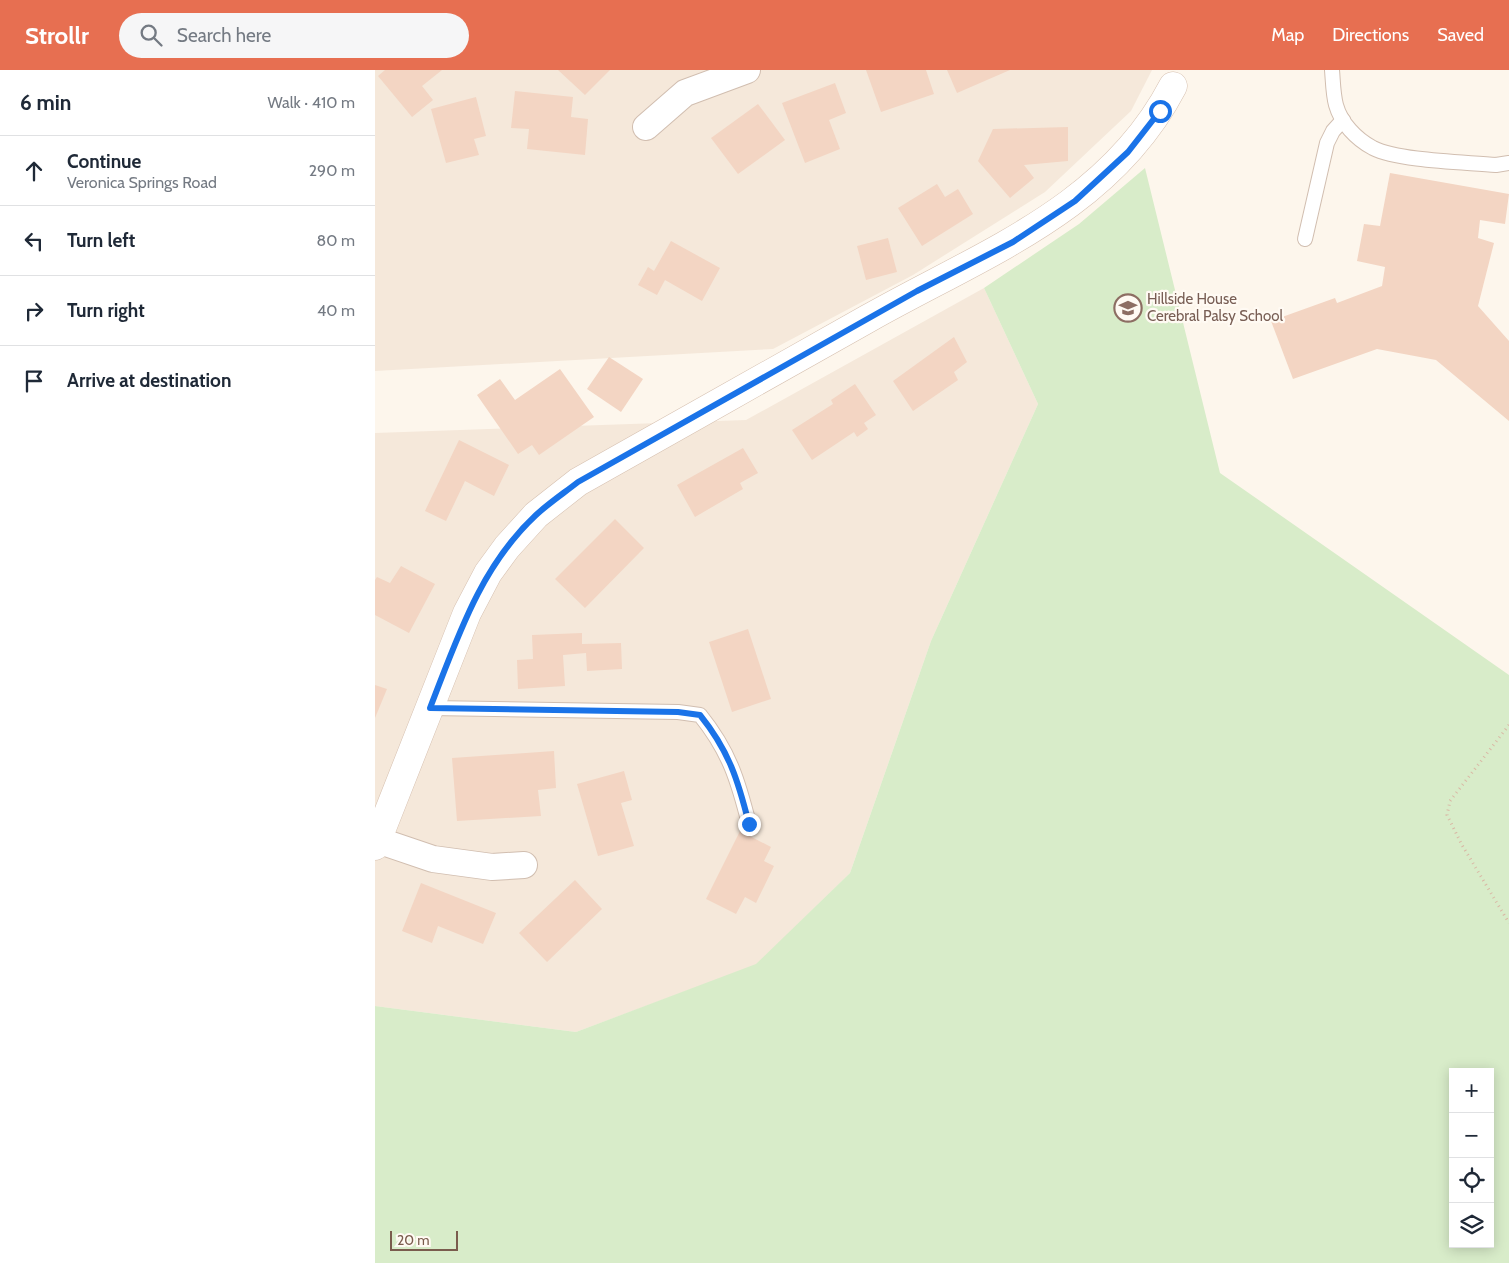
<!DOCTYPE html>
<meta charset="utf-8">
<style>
body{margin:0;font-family:Cabin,sans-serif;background:#f6f6f7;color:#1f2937}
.controls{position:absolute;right:15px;bottom:15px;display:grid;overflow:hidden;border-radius:0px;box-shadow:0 2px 12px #0003}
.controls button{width:45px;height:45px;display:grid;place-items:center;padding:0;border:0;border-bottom:1px solid #e0e1e3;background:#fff;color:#1f2937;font:25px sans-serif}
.scale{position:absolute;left:15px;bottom:12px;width:68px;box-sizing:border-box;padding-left:5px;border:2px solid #7a5c4d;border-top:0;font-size:14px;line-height:18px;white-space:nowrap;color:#7a5c4d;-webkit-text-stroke:4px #fffaf3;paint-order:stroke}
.stop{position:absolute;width:15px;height:15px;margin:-11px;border:4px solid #1a73e8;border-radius:50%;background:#fff}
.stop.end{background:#1a73e8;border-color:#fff;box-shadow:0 1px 5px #0008}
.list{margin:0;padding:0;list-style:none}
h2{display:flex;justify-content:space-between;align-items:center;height:65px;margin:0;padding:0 20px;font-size:21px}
h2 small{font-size:16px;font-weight:400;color:#747a83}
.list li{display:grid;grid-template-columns:32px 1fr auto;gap:15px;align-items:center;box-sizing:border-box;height:70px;padding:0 20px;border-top:1px solid #e0e1e3}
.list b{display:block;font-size:19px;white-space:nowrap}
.list p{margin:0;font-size:16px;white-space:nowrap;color:#747a83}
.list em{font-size:16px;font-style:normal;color:#747a83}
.icon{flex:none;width:28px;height:28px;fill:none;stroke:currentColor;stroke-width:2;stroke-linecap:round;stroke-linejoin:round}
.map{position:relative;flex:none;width:1134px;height:1193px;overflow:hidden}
header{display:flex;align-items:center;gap:30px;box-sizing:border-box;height:70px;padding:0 25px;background:#e76f51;color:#fff}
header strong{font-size:24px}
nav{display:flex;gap:28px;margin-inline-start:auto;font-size:18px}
.search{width:350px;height:45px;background:#f6f6f7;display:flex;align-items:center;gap:12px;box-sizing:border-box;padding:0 18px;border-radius:28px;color:#747a83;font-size:19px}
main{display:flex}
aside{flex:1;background:#fff}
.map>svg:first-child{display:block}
</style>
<header>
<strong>Strollr</strong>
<div class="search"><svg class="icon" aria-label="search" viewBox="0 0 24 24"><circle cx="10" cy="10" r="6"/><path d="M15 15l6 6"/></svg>Search here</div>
<nav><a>Map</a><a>Directions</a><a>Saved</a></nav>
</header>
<main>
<aside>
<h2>6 min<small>Walk · 410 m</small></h2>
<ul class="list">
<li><svg class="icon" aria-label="ahead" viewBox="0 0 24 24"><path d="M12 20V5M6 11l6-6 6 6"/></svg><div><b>Continue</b><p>Veronica Springs Road</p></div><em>290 m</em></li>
<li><svg class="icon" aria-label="left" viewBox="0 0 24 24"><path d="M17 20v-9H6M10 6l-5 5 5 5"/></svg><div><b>Turn left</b></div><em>80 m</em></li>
<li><svg class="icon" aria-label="right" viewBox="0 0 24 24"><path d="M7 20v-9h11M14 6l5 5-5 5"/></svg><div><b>Turn right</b></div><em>40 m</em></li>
<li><svg class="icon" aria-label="arrive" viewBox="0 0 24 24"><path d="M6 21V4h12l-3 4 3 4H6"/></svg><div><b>Arrive at destination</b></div></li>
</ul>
</aside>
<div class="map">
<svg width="1134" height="1193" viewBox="0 0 1134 1193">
<rect width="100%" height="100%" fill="#fdf6ec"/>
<g fill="#f5e8da">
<path d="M0,0H777L756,41L670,122L538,205L398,279L0,301Z"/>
<path d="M609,218L663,334L556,571L475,803L381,895L201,962L0,936V363L371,350Z"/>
</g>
<path fill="#d8ecc9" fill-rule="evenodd" d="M770,98L845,403L1134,605V1193H0V936L201,962L381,894L475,803L556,571L663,334L609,218L704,154ZM1078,1002H1115V1174H1078Z"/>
<g fill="#f3d5c3">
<path d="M10,0H67L47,16L58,30L37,47L3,6Z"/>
<path d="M183,0H235L210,25Z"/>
<path d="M491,0H551L559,24L506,42Z"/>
<path d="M572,0H635L582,23Z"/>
<path d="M460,13L471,43L454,50L465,79L430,93L407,33Z"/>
<path d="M140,21L198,27L196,47L213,49L210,85L152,79L154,59L136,58Z"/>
<path d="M101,27L111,66L99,69L104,85L71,93L56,39Z"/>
<path d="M383,34L410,70L363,104L336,68Z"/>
<path d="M693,57V91L649,95L659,108L635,128L603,91L618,59Z"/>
<path d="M1015,103L1134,124L1130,154L1105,150L1103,168L1119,173L1103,236L1134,271V351L1061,290L1002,279L918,309L896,251L960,228L962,233L1007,216L1010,197L982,191L989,154L1005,156Z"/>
<path d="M562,114L570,127L583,119L598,144L547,176L523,138Z"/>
<path d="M513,168L522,202L491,210L482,176Z"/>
<path d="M296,171L345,198L327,231L290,210L282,225L263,215L273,197L279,201Z"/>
<path d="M579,267L592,292L579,302L583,310L538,341L518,311Z"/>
<path d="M234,287L268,309L246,342L212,319Z"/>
<path d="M185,299L219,347L164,385L157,375L143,384L102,325L125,309L140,330Z"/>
<path d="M480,314L501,345L489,353L493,359L482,367L479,362L437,390L417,360L458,334L456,330Z"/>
<path d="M84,370L134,395L119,426L90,411L71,451L50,441Z"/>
<path d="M368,378L383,403L365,413L368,419L320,447L302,415Z"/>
<path d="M240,449L269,478L210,538L180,509Z"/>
<path d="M26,496L60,514L34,563L0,545V510L2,507L15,513Z"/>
<path d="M373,559L396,629L357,642L334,572Z"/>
<path d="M207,563V574L246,573L247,599L212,601L211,583L188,585L190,616L143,619L142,590L158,589L157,565Z"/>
<path d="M0,615L12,619L0,648Z"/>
<path d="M179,681L181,718L163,720L166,746L82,751L77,688Z"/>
<path d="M249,701L257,730L246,733L259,776L223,786L202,714Z"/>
<path d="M365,761L396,777L389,791L399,796L381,833L370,827L361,844L331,829Z"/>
<path d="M200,810L227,839L172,892L144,863Z"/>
<path d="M46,813L121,843L108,874L63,856L57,873L27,861Z"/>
</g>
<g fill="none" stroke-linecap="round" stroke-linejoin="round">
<g stroke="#d1beb0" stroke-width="16">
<g id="lane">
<path d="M957,0C958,11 958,24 961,35C966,53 981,69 998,78C1024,91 1089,92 1121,95L1134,93"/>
<path d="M930,169L952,73L958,61L968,50"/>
<path d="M55,638L303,642L325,645C354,681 363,710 374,754"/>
</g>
</g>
<g stroke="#d1beb0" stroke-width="28">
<g id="street">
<path d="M271,57L310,23L372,0"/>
<path d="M2,770L58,789L117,797L149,795"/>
</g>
</g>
<g stroke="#d6c0b0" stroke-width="29">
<path id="secondary" d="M0,776L92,543L113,503L132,477L161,445L203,412C300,357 397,303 494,248C607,184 734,139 798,16"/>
</g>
<path stroke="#d9b8a5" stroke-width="3" stroke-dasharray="1 4" stroke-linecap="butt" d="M1134,655L1075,731L1072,745L1087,775L1134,853"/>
<use href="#lane" stroke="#fff" stroke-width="14"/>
<use href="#street" stroke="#fff" stroke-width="26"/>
<use href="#secondary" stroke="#fff" stroke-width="28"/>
</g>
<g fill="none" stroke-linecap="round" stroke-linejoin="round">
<path stroke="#1a73e8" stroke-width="6" d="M374,754C363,710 354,681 325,645L303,642L55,638C82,569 105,497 161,445C174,433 189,423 203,412L542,221L638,172L700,131L753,82L785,41"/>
</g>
<defs>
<g id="school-ring" transform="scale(1.4375)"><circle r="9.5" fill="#fffaf3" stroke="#8d6e63" stroke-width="1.5"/><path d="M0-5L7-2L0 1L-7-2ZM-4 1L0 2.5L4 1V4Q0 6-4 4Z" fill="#8d6e63"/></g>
</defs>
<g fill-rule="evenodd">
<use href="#school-ring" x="753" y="238"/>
</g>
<g text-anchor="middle" stroke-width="4.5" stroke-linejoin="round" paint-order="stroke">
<g font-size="15" fill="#785e54" stroke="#fffaf3" text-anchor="start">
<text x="772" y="234">Hillside House<tspan x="772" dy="17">Cerebral Palsy School</tspan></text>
</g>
</g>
</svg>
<div class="controls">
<button>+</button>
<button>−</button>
<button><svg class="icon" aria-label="locate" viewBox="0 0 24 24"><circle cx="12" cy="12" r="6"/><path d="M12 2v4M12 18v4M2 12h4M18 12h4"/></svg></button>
<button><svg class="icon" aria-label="layers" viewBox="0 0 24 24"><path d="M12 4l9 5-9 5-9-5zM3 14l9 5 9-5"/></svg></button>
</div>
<div class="scale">20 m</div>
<div class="stop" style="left:785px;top:41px"></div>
<div class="stop end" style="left:374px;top:754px"></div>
</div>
</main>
